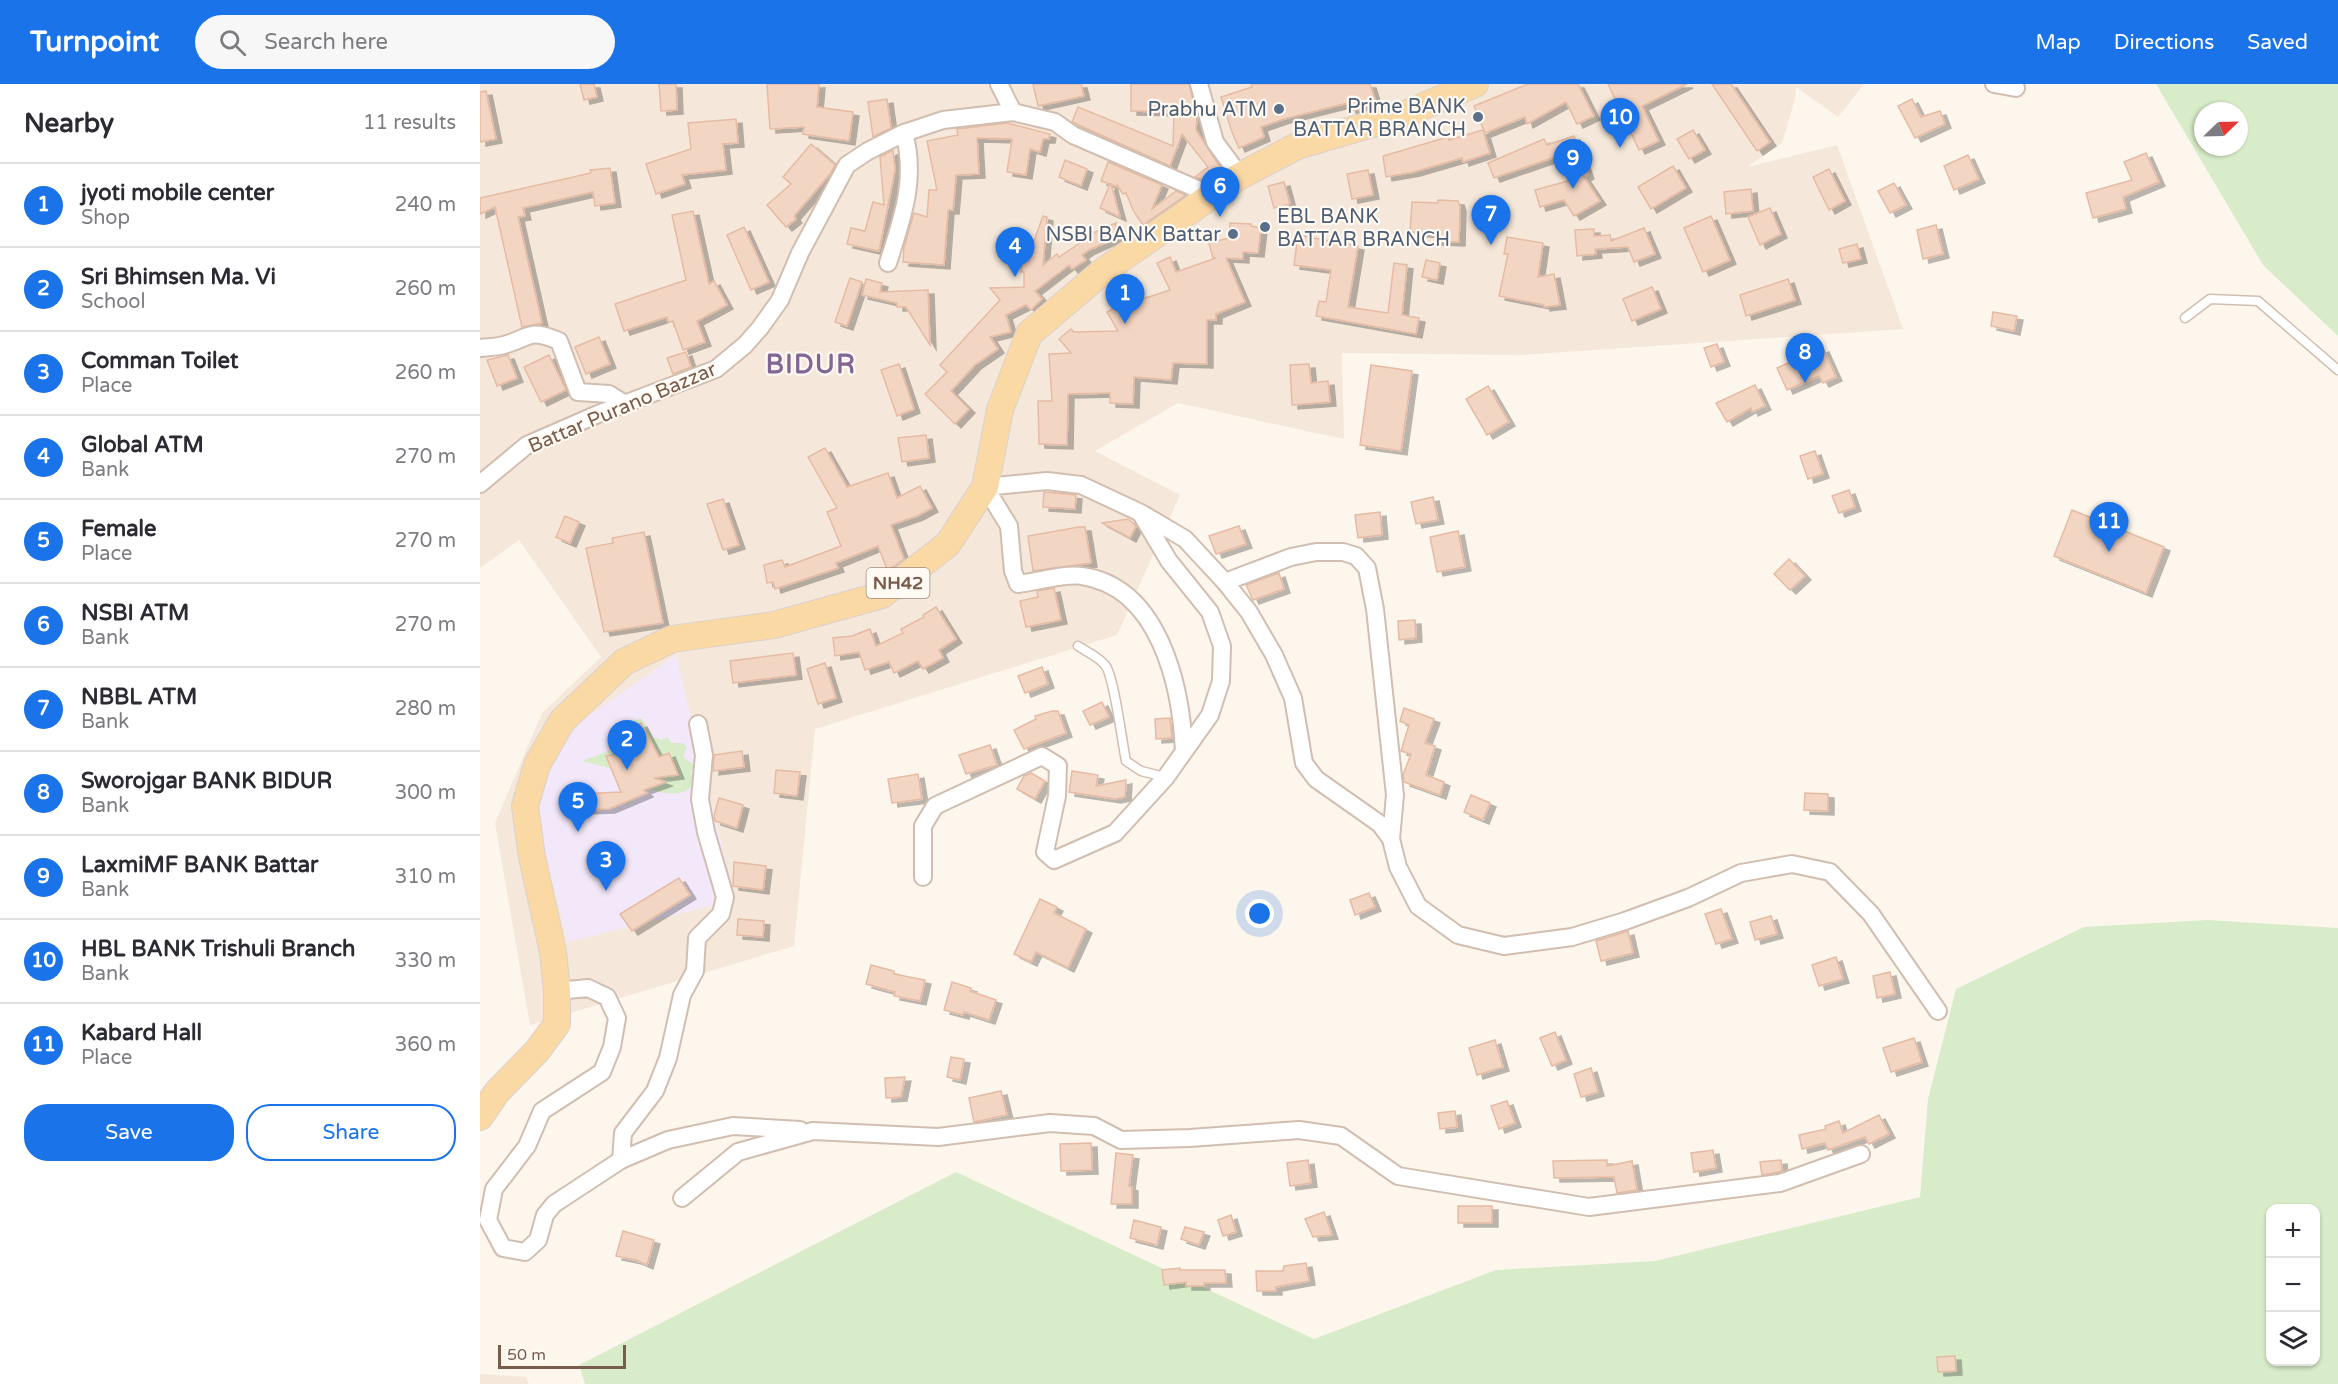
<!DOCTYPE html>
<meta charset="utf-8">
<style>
body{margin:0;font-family:"Varela Round",sans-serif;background:#f7f7f7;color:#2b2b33}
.controls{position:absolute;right:18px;bottom:18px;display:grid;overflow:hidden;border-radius:12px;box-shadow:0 2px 4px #0004}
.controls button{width:54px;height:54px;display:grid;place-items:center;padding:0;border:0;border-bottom:2px solid #e1e1e2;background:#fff;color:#2b2b33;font:30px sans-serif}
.compass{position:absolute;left:1714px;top:18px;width:54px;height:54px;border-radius:50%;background:#fff;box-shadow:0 2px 4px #0004;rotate:67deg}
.scale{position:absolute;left:18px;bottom:15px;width:128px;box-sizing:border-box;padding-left:6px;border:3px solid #7a5c4d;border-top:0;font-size:16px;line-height:21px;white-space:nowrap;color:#7a5c4d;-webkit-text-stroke:4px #fffaf3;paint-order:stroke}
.you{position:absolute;left:780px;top:830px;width:21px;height:21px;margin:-15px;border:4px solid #fff;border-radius:50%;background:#1a73e8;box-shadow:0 0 0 9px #1a73e833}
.badge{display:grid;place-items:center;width:39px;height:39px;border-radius:50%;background:#1a73e8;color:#fff;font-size:20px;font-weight:700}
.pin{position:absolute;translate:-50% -50px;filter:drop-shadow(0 2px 3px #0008)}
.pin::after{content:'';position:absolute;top:32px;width:21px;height:18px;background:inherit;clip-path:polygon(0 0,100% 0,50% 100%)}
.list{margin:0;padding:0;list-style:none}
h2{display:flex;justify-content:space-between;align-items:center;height:78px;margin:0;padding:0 24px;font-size:26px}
h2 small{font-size:20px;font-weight:400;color:#7c7c81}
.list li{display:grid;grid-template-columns:39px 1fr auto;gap:18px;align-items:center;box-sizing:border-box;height:84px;padding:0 24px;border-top:2px solid #e1e1e2}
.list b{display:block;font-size:22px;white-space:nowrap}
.list p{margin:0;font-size:20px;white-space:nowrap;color:#7c7c81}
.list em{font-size:20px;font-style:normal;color:#7c7c81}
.actions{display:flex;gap:12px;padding:18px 24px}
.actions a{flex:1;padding:14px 0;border:2px solid #1a73e8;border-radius:24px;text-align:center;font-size:21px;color:#1a73e8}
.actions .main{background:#1a73e8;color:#fff}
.icon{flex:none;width:33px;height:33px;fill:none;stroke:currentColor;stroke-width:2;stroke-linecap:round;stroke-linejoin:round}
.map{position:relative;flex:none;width:1858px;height:1300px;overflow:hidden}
header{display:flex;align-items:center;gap:36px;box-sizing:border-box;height:84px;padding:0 30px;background:#1a73e8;color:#fff}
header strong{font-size:28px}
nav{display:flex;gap:33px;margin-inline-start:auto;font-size:21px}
.search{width:420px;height:54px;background:#f7f7f7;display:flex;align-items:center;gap:15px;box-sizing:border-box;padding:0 21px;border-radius:33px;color:#7c7c81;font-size:22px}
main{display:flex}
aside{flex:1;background:#fff}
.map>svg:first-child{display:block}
</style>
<header>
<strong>Turnpoint</strong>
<div class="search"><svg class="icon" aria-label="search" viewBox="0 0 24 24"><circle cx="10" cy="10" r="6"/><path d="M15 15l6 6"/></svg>Search here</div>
<nav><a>Map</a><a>Directions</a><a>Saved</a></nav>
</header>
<main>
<aside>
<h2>Nearby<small>11 results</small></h2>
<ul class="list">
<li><span class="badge">1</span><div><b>jyoti mobile center</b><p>Shop</p></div><em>240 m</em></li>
<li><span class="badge">2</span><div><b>Sri Bhimsen Ma. Vi</b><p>School</p></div><em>260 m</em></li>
<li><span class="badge">3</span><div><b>Comman Toilet</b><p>Place</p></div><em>260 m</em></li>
<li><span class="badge">4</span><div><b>Global ATM</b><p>Bank</p></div><em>270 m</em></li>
<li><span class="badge">5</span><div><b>Female</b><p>Place</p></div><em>270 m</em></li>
<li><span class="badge">6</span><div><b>NSBI ATM</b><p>Bank</p></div><em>270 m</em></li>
<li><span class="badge">7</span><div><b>NBBL ATM</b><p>Bank</p></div><em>280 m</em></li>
<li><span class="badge">8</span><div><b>Sworojgar BANK BIDUR</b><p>Bank</p></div><em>300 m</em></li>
<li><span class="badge">9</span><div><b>LaxmiMF BANK Battar</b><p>Bank</p></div><em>310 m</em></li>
<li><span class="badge">10</span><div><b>HBL BANK Trishuli Branch</b><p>Bank</p></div><em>330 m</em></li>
<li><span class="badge">11</span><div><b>Kabard Hall</b><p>Place</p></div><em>360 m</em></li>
</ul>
<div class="actions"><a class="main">Save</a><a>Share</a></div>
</aside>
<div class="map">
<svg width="1858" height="1300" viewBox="0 0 1858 1300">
<defs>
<filter id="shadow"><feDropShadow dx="6" dy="4" stdDeviation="0" flood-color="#0004"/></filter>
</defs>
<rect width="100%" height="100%" fill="#fdf6ec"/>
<g fill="#f5e8da">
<path d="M0,0H1384L1358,33L1316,3L1315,15L1302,59L1267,83L1357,61L1423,245L1042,271L862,269L864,355L698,319L615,367L700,411L637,551L335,645L314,862L50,941L15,739L62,629L121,573L39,456L0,484Z"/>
<path d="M0,1290L46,1293L49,1300H0Z"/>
</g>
<path fill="#f3e8fa" d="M196,571L246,778L250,817L88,858L53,725L89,646Z"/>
<g fill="#d8ecc9" fill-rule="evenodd">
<path d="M1676,0H1858V252L1783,181ZM1723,27H1759V63H1723Z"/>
<path d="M161,634L173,653L182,656L187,653L192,659H202L207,663L203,673L215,681L210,689L216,696C206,715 186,710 169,705L146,721L144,707L133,685L102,677L152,658L142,645L147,639Z"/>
<path d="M1728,836L1858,844V1300H105L99,1281L476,1088L834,1255L1016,1186L1175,1177L1440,1113L1448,1015L1476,905L1604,843ZM1790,1124H1836V1278H1790Z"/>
</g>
<g fill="#f3d5c3" stroke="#e6bba3" stroke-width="1.5" filter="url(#shadow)">
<path d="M100,0H114L117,13L104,16Z"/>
<path d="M179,0H196L197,26L181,27Z"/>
<path d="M287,0H339L337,23L373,28L369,57L323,50L324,43L290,45Z"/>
<path d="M553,0H601L604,12L558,22Z"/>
<path d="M651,0H709L717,31L716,46L742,86L726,97L715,93L728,83L702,50L690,82L592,38L598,23L693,62L694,28L651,27Z"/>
<path d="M771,0H890L896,19L871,27L868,19L804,35L781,43L784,53L759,64L752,48L741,13L772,3Z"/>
<path d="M1048,0H1098L1114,32L1097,40L1086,18L1047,40L1045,33L1005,49L994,22Z"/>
<path d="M1128,0H1207L1162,22L1179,57L1159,66Z"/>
<path d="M1232,0H1251L1290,58L1277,67Z"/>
<path d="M6,7L16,55L0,58V8Z"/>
<path d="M407,15L411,44L393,53L388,18Z"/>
<path d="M1432,15L1441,33L1460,27L1465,40L1435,54L1418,22Z"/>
<path d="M256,35L258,59L243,60L246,86L202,91L205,100L176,110L166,80L211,65L208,39Z"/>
<path d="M527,39L570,50L569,55H563L560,68L550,65L546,91L527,88L532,55L497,54L499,90L476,91L473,126H468L464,181L423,178L424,163L434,129L447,133L449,106H457L447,57L478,51L477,45Z"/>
<path d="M1003,46L1010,69L983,78L982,74L934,88L906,93L903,72L968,53L969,56Z"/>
<path d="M1213,46L1225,66L1209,75L1197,55Z"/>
<path d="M1094,52L1108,91L1104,93L1120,117L1094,132L1084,116L1060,123L1055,106L1088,97L1078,72L1014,94L1008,79L1064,55L1067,61Z"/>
<path d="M331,60L355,81L350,90L314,132L316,135L306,143L287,121L311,100L303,93Z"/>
<path d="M413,66L415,86L399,167L367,160L371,144L385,147L393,118L404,121L400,73Z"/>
<path d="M1666,69L1679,98L1643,113L1646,125L1613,134L1606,109L1652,96L1644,78Z"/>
<path d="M1488,71L1499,95L1474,106L1464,82Z"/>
<path d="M585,76L607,85L601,102L579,93Z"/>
<path d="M628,78L682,101L672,125L696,107L706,111L663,141L654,128L646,109L643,110L637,101V103L631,100L640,133L620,124L630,100L621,97Z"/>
<path d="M1193,82L1206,104L1171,125L1158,103Z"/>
<path d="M130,84L135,119L115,122L113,108L43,124L45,132L38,133L62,239L42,243L15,123L0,130V114L111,89L110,86Z"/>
<path d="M1349,85L1365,117L1349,126L1333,93Z"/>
<path d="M888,86L893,111L872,115L867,90Z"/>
<path d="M804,98L810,120L794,124L788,102Z"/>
<path d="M1414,99L1426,121L1410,129L1398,107Z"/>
<path d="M1271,105L1273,127L1246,130L1244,108Z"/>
<path d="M958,116L978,117L980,123L979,158L956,157L957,150L930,148L932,118L958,119Z"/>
<path d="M1290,124L1301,150L1280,161L1268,133Z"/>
<path d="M213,127L229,200L234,197L247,221L217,237L225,258L203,266L193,237L188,238L187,233L144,247L135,220L206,196L192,131Z"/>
<path d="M563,132L567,133L563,181L577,170L579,173L603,157L602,154L636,139V154L609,166L602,171L606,176L592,185L589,181L555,207L562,215L551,226L546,221L526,231L531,248L510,253L518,265L495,281L471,307L489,325L475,340L445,310L467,288L460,281L520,216L510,204L544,203V188H541L543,166L550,168Z"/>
<path d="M1231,132L1250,176L1223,188L1204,144Z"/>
<path d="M750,139L771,140V142L781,144L778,169L763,168V175L746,174L765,218L736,230V236H727V280L693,279L691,296L654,293L653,320L630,319V309L588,310L587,361L559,360L558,317H572L569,270L591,269L579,255L591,245L594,248L638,247L627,228L661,209L663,215L690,206L677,179L690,173L696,188L736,174H733L729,159L749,154Z"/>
<path d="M1456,141L1463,170L1443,175L1437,146Z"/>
<path d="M264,143L289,198L271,206L247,151Z"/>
<path d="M1164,144L1175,170L1154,178L1148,163L1115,165L1116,170L1097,172L1095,146L1114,145V152L1130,151L1131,157Z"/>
<path d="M818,151L878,162L868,223L908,229L914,179L927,181L922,231L939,234L936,250L836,232L839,217L846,218L851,186L814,181Z"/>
<path d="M1027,153L1063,159L1058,193L1074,190L1080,221L1064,223V221L1019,212L1028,170H1024Z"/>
<path d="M1377,160L1381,175L1363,179L1359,165Z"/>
<path d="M946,176L960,179L957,196L942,193Z"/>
<path d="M370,194L382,198L367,242L355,238Z"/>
<path d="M386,195L402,199L400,208L448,206L450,261L426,223H417V219L382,211Z"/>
<path d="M1308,195L1315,216L1266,232L1260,211Z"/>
<path d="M1172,203L1181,225L1152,237L1143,215Z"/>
<path d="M1513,228L1537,232L1534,247L1511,242Z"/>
<path d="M119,253L130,280L106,290L95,263Z"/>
<path d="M1237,260L1244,278L1231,283L1224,264Z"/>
<path d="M1343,264L1356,293L1343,299L1339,292L1307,306L1297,284Z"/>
<path d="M206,268L211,283L193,290L187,274Z"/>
<path d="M28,271L37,294L17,302L7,276Z"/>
<path d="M69,271L86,306L61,318L44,283Z"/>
<path d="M419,280L434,325L417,332L401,286Z"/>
<path d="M829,280L831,299L848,297L850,318L812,321L810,281Z"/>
<path d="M891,281L932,287L921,367L880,361Z"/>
<path d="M1275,301L1285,322L1272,328L1271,324L1247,338L1236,319Z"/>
<path d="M1008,302L1029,338L1007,351L986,315Z"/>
<path d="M446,351L449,374L422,378L418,354Z"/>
<path d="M345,364L367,403L408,389L417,414L440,402L452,424L437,432L411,441L424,475L415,482L407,485L398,462L356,479L358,484L295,505L293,498L287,499L284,481L302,476L305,483L361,462L347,428L357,424L328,373Z"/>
<path d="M1335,367L1343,390L1328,395L1320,372Z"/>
<path d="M1369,406L1375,423L1359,429L1352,412Z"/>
<path d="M564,408L596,411L595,425L563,423Z"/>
<path d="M953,413L958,436L936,440L931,418Z"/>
<path d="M243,415L259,461L243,466L227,420Z"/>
<path d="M1592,426L1684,463L1666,509L1574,472Z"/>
<path d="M900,428L902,451L878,454L875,431Z"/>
<path d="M85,432L99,438L90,459L76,453Z"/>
<path d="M648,435L656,442L650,454L622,439Z"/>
<path d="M759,442L766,460L736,470L729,452Z"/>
<path d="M599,443H605L611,479L553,487L548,452Z"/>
<path d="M978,447L985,483L957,488L950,453Z"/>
<path d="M164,448L183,539L124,548L106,464L133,459L132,454Z"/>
<path d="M1309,475L1325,492L1310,506L1294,490Z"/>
<path d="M799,489L804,505L773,516L766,501Z"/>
<path d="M574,504L581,536L546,543L540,517L558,513L557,507Z"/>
<path d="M456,523L476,555L459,566L463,574L443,585L438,577L414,589L409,578L385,586L379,568L355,572L353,554L372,552L390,545L396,562L423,549L421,545L444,533L443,531Z"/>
<path d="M935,536L936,554L919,556L918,537Z"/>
<path d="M313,569L316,591L253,599L250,577Z"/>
<path d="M345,579L356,614L338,620L327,585Z"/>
<path d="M562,583L568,600L545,609L538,592Z"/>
<path d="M622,618L629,633L610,641L603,627Z"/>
<path d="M924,624L954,635L945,659L955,662L946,691L964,698L960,711L924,698L923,691L931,670L921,667L929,641L920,637Z"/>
<path d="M572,627H578L586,649L544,665L534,646L556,635L555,632Z"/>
<path d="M690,634L692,654L676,655L675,635Z"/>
<path d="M161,639L179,673L189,669L198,691L174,694L186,698L164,706L167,709L129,725L102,726L101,710L141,708L126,672L143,669L135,653Z"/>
<path d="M510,661L517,681L486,690L479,671Z"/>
<path d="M262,667L264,683L233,687L234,671Z"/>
<path d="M296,686L320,688L317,712L294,709Z"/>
<path d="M592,687L618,691L616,702L646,696L645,713L635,715L589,708Z"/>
<path d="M551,689L565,697L555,715L537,705L544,692Z"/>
<path d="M438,690L442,715L412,719L408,695Z"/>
<path d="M1325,709L1348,710V727L1324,726Z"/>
<path d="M991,711L1010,719L1003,736L984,728Z"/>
<path d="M239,714L263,721L257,744L235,737L234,732Z"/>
<path d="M254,778L286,782L283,806L253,802Z"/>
<path d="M199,794L210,811L152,847L140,830Z"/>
<path d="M889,809L895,823L875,831L870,816Z"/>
<path d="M560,815L577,823L574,829L606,845L588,884L556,868L551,878L534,870Z"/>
<path d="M1241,825L1252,855L1236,860L1225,830Z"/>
<path d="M1291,832L1297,850L1275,856L1270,838Z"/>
<path d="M258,835L284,837L283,853L257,851Z"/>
<path d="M1148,847L1153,869L1121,877L1116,857Z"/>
<path d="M1356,873L1363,895L1339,902L1332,881Z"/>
<path d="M391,881L414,887V890L445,896L440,917L414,912L415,908L386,900Z"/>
<path d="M1410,888L1415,910L1397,914L1393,892Z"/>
<path d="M472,898L491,904L490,907L516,916L509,936L484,928L483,931L464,926Z"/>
<path d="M1075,948L1086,976L1072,982L1060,954Z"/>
<path d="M1434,954L1442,978L1411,988L1403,964Z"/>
<path d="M1015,956L1023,983L997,991L989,964Z"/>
<path d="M471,973L484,975L480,996L467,993Z"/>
<path d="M1111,984L1118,1008L1101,1013L1094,990Z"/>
<path d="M425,993L421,1013L406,1014L405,994Z"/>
<path d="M521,1007L527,1031L494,1038L489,1014Z"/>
<path d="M1027,1017L1035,1039L1019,1045L1011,1022Z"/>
<path d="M975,1027L977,1043L960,1045L958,1029Z"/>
<path d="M1399,1031L1409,1050L1389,1060L1385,1053L1348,1066L1345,1059L1322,1065L1319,1051L1346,1045L1345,1042L1359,1037L1363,1049Z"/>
<path d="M611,1059L612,1086L581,1087L580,1060Z"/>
<path d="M1233,1066L1236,1084L1214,1088L1211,1069Z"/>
<path d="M636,1069L653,1071L649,1102L652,1103V1120H631Z"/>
<path d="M828,1076L831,1099L810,1102L807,1079Z"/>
<path d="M1127,1076V1082L1152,1077L1157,1106L1137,1109L1134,1093L1074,1094L1073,1077Z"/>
<path d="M1301,1076L1302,1087L1282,1091L1280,1078Z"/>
<rect x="978" y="1122" width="34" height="17"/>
<path d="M844,1128L852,1151L833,1153L825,1135Z"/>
<path d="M751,1131L756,1148L743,1152L738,1136Z"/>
<path d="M654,1136L681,1143L677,1161L650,1154Z"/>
<path d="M705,1143L724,1148L719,1161L701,1155Z"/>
<path d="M143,1147L174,1156L167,1181L156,1176L136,1172Z"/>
<path d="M826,1179L829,1197L796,1203V1207H777L776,1187H803L804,1182Z"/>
<path d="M700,1184V1186H745L746,1199H724V1202H706V1198L684,1201L682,1186Z"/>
<path d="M1475,1272L1476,1287L1458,1288L1457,1273Z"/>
</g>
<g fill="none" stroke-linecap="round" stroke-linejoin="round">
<g stroke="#d1beb0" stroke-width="11">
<g id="lane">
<path d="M1705,234L1730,215L1778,217L1858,286"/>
<path d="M598,562C607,568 619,573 625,581C634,591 642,658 646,677L661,687L685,693"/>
</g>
</g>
<g stroke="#d1beb0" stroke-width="20">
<g id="street">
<path d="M519,0L533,28"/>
<path d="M719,0L735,58L760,92"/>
<path d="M1514,0L1536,4"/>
<path d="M408,179C422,135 437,95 424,49"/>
<path d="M0,264C8,263 17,263 24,261C52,253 48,244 79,257L98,308L129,310L145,320"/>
<path d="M0,400L47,361L118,330L236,285L265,261L280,244L300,216L320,169L367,81L388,67L424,49L463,36L533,28L575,38L593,51L731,111"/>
<path d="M745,498L811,473L836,468H863L876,472L887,484L895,525L915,711L911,755"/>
<path d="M704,667C701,601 679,503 602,492C587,489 554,498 538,500L533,487L529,442L505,403L567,397L601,401L661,429L705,455L745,498L769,528L794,571L813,614L824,679L836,695L900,740L911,755L918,783L938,822L978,851L1024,862L1092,853L1145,837L1208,814L1261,789L1312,780L1350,788L1391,830L1458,927"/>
<path d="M443,793V742L455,722L562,672L578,682L577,712L565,768L574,776L635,749L686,693L730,631L741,597L742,562L730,528L689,477L661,430"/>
<path d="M77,907L108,904L127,913L137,934L132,963L122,988L62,1027L47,1062L14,1105L8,1136L23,1164L45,1168L58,1156L65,1131L74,1120L141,1076L188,1056L253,1042L320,1046"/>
<path d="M141,1076L143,1049L175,1007L188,974L202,911L215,887L217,854L241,830L245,813L226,748L220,715L224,671L218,640"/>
<path d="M202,1114L258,1068L333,1047L458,1053L570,1039L614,1042L641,1056L710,1054L819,1046L861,1052L918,1092L1109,1123L1300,1099L1381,1070"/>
</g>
</g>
<g stroke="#dad1cd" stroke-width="28">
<path id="primary" d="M0,1033L17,1008L57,967L77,940V907L73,868L52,773L45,722L57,681L82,637L144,578L192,555L294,541L402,511L468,460L505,403L520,326L549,250L622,188L760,92L817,62L923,31L995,0"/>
</g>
<use href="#lane" stroke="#fff" stroke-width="8"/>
<use href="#street" stroke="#fff" stroke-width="16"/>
<use href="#primary" stroke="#fbd9a5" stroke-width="26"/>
</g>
<g fill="#5c6f8a" stroke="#fffaf3" stroke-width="2">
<circle cx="799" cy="25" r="6"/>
<circle cx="998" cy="33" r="6"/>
<circle cx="785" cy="143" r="6"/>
<circle cx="753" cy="150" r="6"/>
</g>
<g text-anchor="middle" stroke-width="4.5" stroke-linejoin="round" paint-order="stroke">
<rect fill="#fffaf3" stroke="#a28b7f" stroke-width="1.5" x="386.5" y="484" width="63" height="30" rx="4.5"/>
<g font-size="18" font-weight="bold" fill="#7a5c4d">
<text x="418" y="505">NH42</text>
</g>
<g font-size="20" fill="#4e5e75" stroke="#fffaf3" text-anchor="end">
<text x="986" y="29">Prime BANK<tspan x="986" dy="23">BATTAR BRANCH</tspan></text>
<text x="787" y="32">Prabhu ATM</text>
<text x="797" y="139" text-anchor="start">EBL BANK<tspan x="797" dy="23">BATTAR BRANCH</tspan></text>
<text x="741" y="157">NSBI BANK Battar</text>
</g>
<g font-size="20" fill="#7a5c4d" stroke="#fffaf3">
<text transform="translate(142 323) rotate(-23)" y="7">Battar Purano Bazzar</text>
</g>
<g font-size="26" font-weight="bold" letter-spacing="1.5" fill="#846695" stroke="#fffaf3">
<text x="331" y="289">BIDUR</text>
</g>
</g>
</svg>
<div class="controls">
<button>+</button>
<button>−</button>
<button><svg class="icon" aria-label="layers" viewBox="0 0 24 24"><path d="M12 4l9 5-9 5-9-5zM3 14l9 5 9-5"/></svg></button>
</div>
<svg class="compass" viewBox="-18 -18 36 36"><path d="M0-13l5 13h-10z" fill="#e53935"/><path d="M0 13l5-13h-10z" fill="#7c7c81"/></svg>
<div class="scale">50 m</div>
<div class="you"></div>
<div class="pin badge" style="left:645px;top:240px">1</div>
<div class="pin badge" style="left:147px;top:686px">2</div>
<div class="pin badge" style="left:126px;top:807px">3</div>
<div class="pin badge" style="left:535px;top:193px">4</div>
<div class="pin badge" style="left:98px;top:748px">5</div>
<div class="pin badge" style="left:740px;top:133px">6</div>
<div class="pin badge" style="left:1011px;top:161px">7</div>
<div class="pin badge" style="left:1325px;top:299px">8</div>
<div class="pin badge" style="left:1093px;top:105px">9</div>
<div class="pin badge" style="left:1140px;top:64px">10</div>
<div class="pin badge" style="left:1629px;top:468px">11</div>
</div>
</main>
